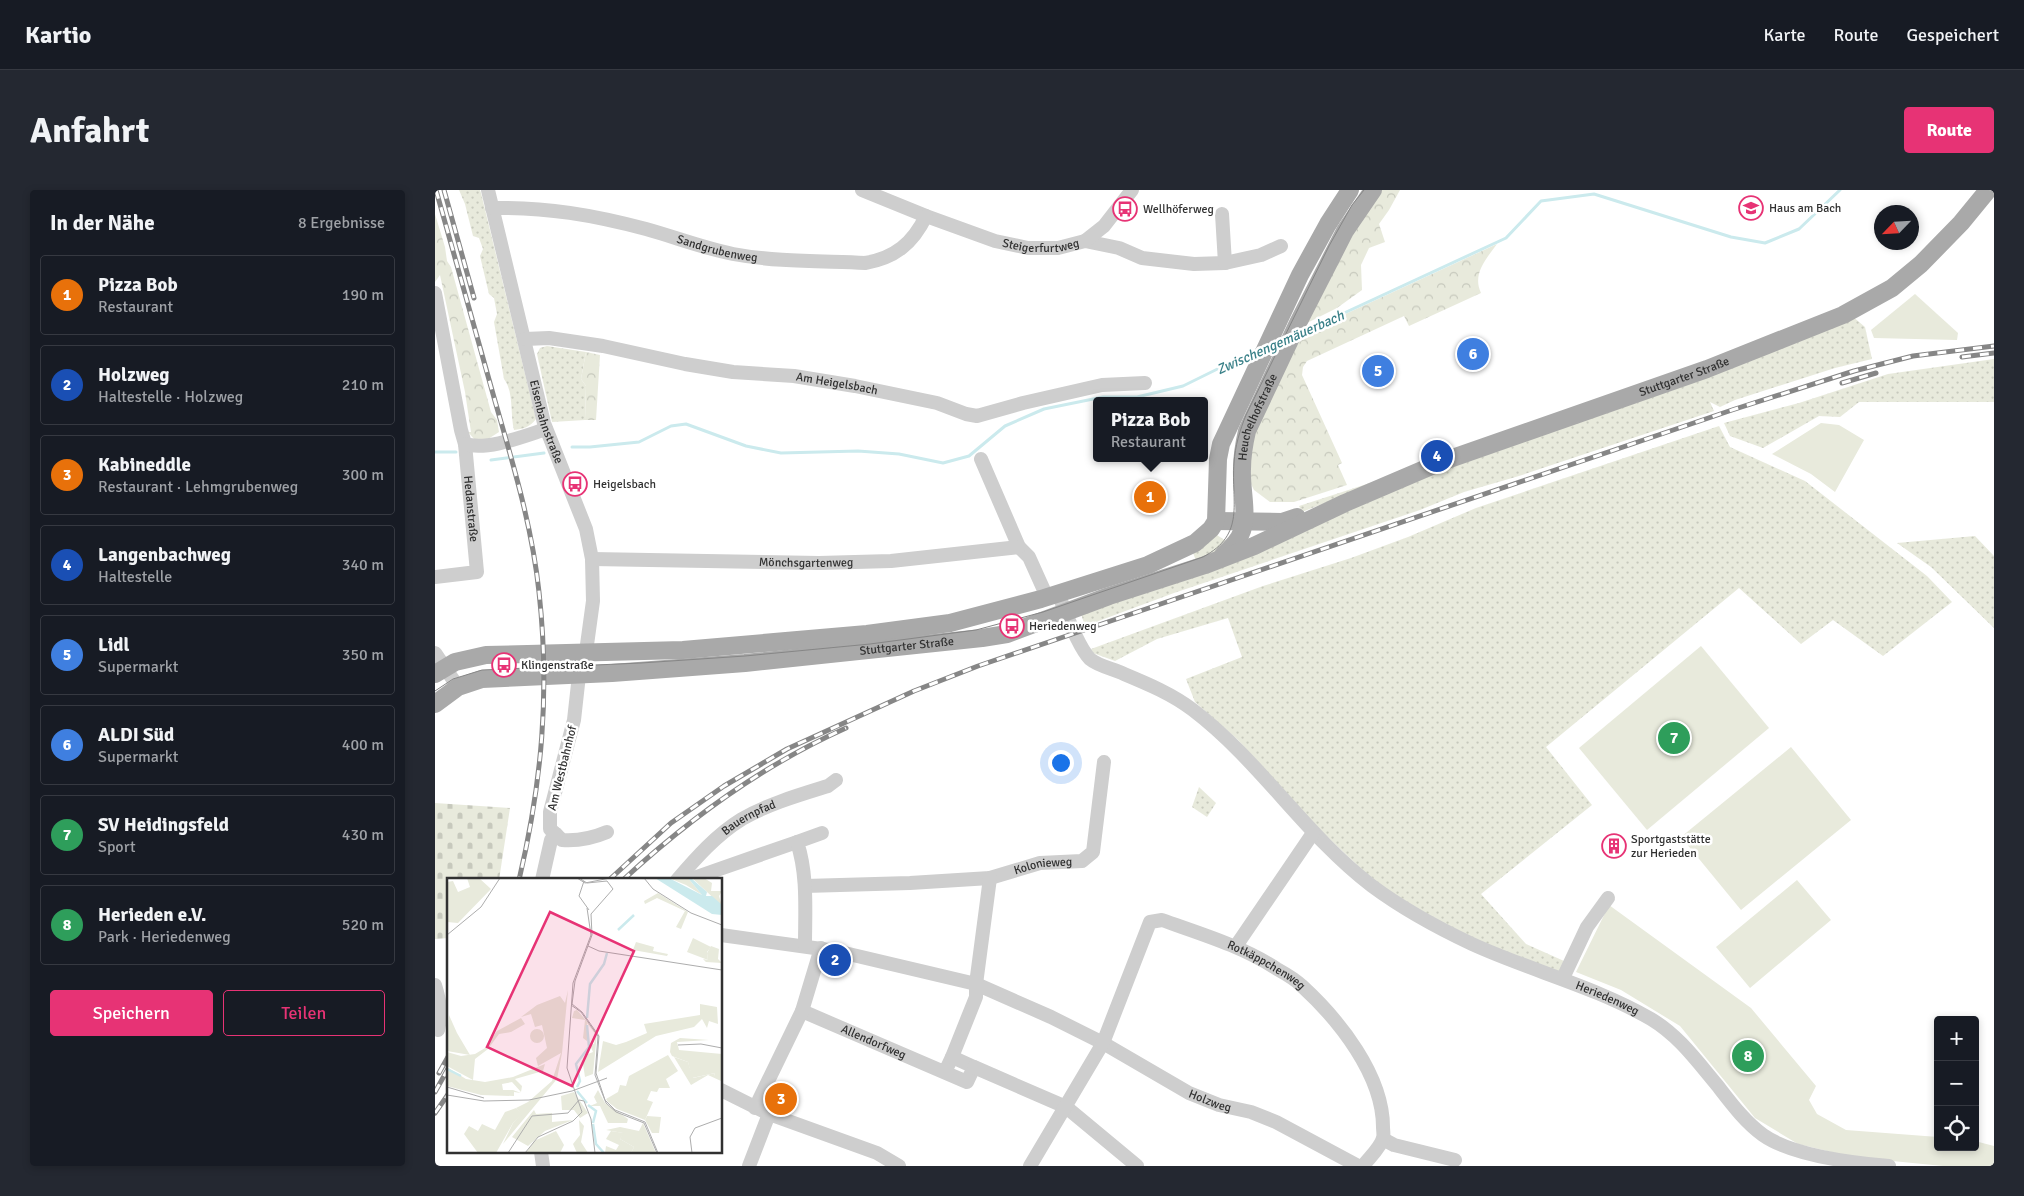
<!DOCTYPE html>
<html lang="de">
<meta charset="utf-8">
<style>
body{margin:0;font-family:Signika,sans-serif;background:#242831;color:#f1f3f6}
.controls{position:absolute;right:15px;bottom:15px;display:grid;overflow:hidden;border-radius:5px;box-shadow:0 2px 8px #0003}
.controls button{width:45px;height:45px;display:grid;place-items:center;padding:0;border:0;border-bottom:1px solid #363941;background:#171b24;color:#f1f3f6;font:25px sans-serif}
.compass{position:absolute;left:1439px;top:15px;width:45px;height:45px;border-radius:50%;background:#171b24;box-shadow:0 2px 8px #0003;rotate:245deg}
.you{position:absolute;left:625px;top:572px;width:18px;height:18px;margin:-12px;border:4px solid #fff;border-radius:50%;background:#1a73e8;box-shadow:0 0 0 8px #1a73e833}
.badge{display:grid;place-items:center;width:32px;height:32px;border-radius:50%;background:#e73375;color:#fff;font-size:16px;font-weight:700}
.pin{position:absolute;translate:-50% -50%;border:2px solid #fff;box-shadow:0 1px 5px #0006}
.popup{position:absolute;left:658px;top:207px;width:115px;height:65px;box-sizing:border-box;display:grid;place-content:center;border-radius:5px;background:#171b24;filter:drop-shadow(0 1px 4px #0005);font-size:16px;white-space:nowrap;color:#9ea1a6}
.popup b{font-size:19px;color:#f1f3f6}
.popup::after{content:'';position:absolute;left:50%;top:100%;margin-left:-10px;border:10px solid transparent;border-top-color:#171b24}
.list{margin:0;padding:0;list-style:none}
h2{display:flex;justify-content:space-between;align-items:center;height:65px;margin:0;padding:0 20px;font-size:21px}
h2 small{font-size:16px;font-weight:400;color:#9ea1a6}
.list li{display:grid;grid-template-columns:32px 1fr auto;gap:15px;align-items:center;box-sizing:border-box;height:80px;margin:0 10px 10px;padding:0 10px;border:1px solid #363941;border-radius:5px}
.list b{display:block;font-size:19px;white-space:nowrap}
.list p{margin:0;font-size:16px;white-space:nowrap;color:#9ea1a6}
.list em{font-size:16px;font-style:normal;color:#9ea1a6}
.actions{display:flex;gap:10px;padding:15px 20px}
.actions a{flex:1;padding:11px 0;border:1px solid #e73375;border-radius:5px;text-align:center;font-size:18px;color:#e73375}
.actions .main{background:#e73375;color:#fff}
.icon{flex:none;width:28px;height:28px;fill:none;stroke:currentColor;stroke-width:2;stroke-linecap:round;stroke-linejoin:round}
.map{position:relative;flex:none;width:1559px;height:976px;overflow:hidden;border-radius:5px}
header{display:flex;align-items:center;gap:30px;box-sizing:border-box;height:70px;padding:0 25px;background:#171b24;border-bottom:1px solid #363941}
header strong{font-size:24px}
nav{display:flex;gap:28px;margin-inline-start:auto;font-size:18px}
.intro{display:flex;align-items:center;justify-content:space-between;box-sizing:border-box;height:120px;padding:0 30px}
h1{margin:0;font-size:35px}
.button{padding:12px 22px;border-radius:5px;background:#e73375;color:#fff;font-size:18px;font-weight:700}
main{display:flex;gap:30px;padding:0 30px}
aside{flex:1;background:#171b24;border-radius:5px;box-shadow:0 2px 8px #0003}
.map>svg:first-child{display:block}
</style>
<header>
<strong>Kartio</strong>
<nav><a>Karte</a><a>Route</a><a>Gespeichert</a></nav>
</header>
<div class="intro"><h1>Anfahrt</h1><a class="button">Route</a></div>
<main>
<aside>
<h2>In der Nähe<small>8 Ergebnisse</small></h2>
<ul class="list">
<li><span class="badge" style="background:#e8710a">1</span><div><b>Pizza Bob</b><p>Restaurant</p></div><em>190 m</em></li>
<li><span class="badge" style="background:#1a4fb4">2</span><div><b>Holzweg</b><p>Haltestelle · Holzweg</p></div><em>210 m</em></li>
<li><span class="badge" style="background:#e8710a">3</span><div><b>Kabineddle</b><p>Restaurant · Lehmgrubenweg</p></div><em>300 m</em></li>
<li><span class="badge" style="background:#1a4fb4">4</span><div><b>Langenbachweg</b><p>Haltestelle</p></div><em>340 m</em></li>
<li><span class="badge" style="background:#3f7fe0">5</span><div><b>Lidl</b><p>Supermarkt</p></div><em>350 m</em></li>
<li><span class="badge" style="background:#3f7fe0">6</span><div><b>ALDI Süd</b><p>Supermarkt</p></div><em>400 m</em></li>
<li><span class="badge" style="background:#2e9e5b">7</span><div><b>SV Heidingsfeld</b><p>Sport</p></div><em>430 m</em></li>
<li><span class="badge" style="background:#2e9e5b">8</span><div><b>Herieden e.V.</b><p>Park · Heriedenweg</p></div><em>520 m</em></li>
</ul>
<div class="actions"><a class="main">Speichern</a><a>Teilen</a></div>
</aside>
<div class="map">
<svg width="1559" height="976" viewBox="0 0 1559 976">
<defs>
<pattern id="grass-dots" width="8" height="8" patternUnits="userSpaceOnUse" patternTransform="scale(1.25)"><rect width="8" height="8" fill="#e8eadc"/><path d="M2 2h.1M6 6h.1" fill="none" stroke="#c7c9bd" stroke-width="1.8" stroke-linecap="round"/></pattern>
<pattern id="forest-crowns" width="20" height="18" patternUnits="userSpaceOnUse" patternTransform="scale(1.25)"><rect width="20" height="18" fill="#e8eadc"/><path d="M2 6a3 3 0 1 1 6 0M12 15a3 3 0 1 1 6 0" fill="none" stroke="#c7c9bd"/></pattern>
<pattern id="cemetery-stones" width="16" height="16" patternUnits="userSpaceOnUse" patternTransform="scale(1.25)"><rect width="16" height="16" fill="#e8eadc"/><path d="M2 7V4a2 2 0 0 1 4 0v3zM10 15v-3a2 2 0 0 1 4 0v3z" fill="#c7c9bd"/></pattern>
</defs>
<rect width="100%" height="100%" fill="#fff"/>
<g fill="url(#grass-dots)">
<path d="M24,0H45L46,3L101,229C95,237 88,239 79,240C75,224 79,202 69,189L59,132L62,124L59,108L54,104L45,66L48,59L44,48L38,46L30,14Z"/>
<path d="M1417,126L1430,137L1437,169L1400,178L1300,210L1285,217L1275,212L1279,221L1084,286L1029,302L985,320L739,403L650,436L646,424L971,294Z"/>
<path d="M112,156L151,162L146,189L151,196L150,230L117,232L102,164L105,158Z"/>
<path d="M1559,169V212H1424L1405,227L1384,226L1328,258L1295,246L1289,233L1364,213L1453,184Z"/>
<path d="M1284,236L1295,257L1370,291L1492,386L1517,412L1448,466L1398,430L1366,454L1304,398L1111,557L1157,615L1046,704L1091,754L1129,771L1125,783L1040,751L993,725L940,692L882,637L803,550L760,512L751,489L807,467L793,428L722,449L680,471L658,463L656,459L828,396L916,368L973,347L1041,318Z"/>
<path d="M938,292L900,309L867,322L864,316Z"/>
<path d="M782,345L791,351L795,346L794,354L762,373L758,363Z"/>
<path d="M1540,346L1559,366V438L1496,377L1462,353Z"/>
<path d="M764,597L781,613L772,627L757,617Z"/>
</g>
<g fill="url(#forest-crowns)">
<path d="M944,0H965L954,20L944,34L950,52L934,58L926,75L927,100L902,118L870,134L908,54Z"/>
<path d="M0,24L10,57L12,71L16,77L56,222L62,230L64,242L50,251L40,250L33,242H36L30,202L5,85L0,92Z"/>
<path d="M1062,54C1051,69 1037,84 1046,103L974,136L969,126L872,171L868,177L867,185L907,273L903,275L912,295L859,312H835L819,300L815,292L817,242L865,145Z"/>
<path d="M151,162L165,165L161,230H150L151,196L146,189Z"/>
</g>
<path fill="url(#cemetery-stones)" d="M0,613L75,618L64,690H14V748L0,749Z"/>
<g fill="#e8eadc">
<path d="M1480,104L1523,143L1522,150L1439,148L1436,140Z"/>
<path d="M1386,233L1404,235L1429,250L1400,302L1376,284L1337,264Z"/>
<path d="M1266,456L1334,538L1212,640L1144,558Z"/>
<path d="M1356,557L1416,630L1306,720L1246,647Z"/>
<path d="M1362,690L1396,730L1315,798L1281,757Z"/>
<path d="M1174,715L1316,818L1381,896L1374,910L1382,924L1411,940L1503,947V957H1540V951L1559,956V976H1508L1417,967L1363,954L1320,928L1245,836L1186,800L1141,782Z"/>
</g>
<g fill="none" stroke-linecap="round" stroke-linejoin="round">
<g stroke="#cbeaed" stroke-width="3">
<path d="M866,143L1071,48L1106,11L1159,4L1296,47L1330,53L1364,39L1405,0"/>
<path d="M137,257H155L204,252L236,236L251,234L311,256L346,263L423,261L464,264L508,273L534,266L570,236L609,219L668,207H702L748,196L823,159"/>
<path d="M0,262H21"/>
<path d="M56,270L109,263"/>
</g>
<g stroke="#cecece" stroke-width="14">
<path id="s1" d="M53,0L109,233L151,339L157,369L158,411L151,462"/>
<path id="s2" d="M427,0L491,26L560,51L593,58H623L650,51L684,58L707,68L759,74L790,73L826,65L846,56"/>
<path id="s3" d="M57,18C112,17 158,25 211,39C240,47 268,58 298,64C341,72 387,71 430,73C460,68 478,53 491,26"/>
<path d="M787,24L790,73"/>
<path d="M650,51L669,36L697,0"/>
<path id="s4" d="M0,103L26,240L30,254L42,382L0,387"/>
<path id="s5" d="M90,149L114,148L168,156L250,174L298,182L359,186L420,196L502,213L531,224L542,226L588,213L667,195L710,193"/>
<path d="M30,254C52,261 89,246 111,239"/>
<path d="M546,269L584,357L594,367L612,407"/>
<path id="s6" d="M157,369L384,373L456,371L584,357"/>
<path id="s7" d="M623,403C629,419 643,457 655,469C663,476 679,479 689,484C713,494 737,504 758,520C825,571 870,645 937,696C968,719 1003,738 1037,754C1096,781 1159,796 1216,829C1244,846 1261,870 1282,895C1296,913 1310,932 1328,945C1358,966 1419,973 1454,976"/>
<path d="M0,463L23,497"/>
<path d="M144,485L139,530L115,622V639L127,650C142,651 158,648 172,642"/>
<path d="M107,690L116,650L121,644"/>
<path id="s8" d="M242,690C261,668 281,645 307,629C333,614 364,605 393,596L401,590"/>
<path d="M253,690L362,652"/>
<path id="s9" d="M370,696L475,693L555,688L605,673L647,671L658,662L669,572"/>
<path id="s10" d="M286,745L401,761L541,794L616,827L668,853L754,903L784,915L816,922L841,932L923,976"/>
<path d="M370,756C370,721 373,685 362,652L387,643"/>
<path d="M801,756L878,643"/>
<path d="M1128,788L1152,737L1173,708"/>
<path d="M0,795C5,811 7,824 3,840"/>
<path id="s11" d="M367,821L532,892L539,877L517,867L510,882"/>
<path d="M517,867L541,807V794L555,688"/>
<path d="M539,877L631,917L702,976"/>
<path d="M286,900L334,924L442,963L464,976"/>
<path d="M320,918L367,821L386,758"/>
<path d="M948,949L959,955L1020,970"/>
<path d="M106,962L108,976"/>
<path d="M314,976L334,924"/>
<path id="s12" d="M595,976L668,853L715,732L727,730C766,744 807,756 842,779C851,784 860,789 867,796C904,830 948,885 948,937C948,940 949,945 948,948C946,957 934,968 928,976"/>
</g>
<g stroke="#a9a9a9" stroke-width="18">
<path d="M781,331L847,332L862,327"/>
<path id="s13" d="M788,365C795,359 804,351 807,341C813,322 806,299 807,279C807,266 809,254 812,241L863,133L910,41L938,0"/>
<path d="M0,484L20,472L51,465L248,460L432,444L515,433L606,409L713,375L760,353L776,339L781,331L783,269L786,254L865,85L893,34L915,0"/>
<path id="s14" d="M0,514L23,497L47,489L177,483L310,473L547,448L572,444L674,406L770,375L819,356L910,313L1006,272L1272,179L1408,125L1457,98L1486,74L1526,33L1553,0"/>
</g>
<path stroke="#868686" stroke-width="1" d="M0,501L18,489L47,480L206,473L310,466L435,454L541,440L608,422L768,367C811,344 796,313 799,273C800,256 805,240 811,225L894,56L917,15L929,0"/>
<g stroke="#868686" stroke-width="5">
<g id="rail">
<path d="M1,0C21,70 40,141 60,211C78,274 97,336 104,402C115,502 107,592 84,690"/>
<path d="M9,0L39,108"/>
<path d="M1527,167L1559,163"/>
<path d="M1407,193L1441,183"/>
<path d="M174,690L236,633L289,596L352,559L479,501L543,476L655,438L1297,220L1419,181L1478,166L1559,156"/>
<path d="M188,690C254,629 328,575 411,538"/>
<path d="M4,883L14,865"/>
<path d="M0,902L14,877"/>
<path d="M0,923L14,903"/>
</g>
</g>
<use href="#rail" stroke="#fff" stroke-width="3" stroke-dasharray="9" stroke-linecap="butt"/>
</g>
<defs>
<g id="school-ring" transform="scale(1.25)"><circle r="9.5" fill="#fff" stroke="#e73375" stroke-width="1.5"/><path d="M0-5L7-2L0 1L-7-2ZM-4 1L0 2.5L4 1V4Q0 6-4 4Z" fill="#e73375"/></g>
<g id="bus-ring" transform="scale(1.25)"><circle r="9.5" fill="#fff" stroke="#e73375" stroke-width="1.5"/><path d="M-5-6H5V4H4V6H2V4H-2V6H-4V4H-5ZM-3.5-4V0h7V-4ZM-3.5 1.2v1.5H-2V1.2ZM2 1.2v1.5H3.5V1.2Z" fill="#e73375"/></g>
<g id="building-ring" transform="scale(1.25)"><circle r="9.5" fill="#fff" stroke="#e73375" stroke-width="1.5"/><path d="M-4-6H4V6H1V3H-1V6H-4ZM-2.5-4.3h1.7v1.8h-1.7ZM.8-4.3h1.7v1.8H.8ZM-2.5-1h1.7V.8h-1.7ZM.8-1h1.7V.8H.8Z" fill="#e73375"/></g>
</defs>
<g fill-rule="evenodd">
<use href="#school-ring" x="1316" y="18"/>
<use href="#bus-ring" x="690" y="19"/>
<use href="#bus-ring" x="140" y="294"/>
<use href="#bus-ring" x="577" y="436"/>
<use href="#bus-ring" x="69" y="475"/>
<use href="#building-ring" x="1179" y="656"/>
</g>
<g text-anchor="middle" stroke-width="5" stroke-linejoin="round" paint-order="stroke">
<g font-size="12" fill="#313131" stroke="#fff" text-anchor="start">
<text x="1334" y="22">Haus am Bach</text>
<text x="708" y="23">Wellhöferweg</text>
<text x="158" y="298">Heigelsbach</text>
<text x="594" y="440">Heriedenweg</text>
<text x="86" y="479">Klingenstraße</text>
<text x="1196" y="653">Sportgaststätte<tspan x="1196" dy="14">zur Herieden</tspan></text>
</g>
<g font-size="12" fill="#313131" stroke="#fff">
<text dy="4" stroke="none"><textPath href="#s2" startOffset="189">Steigerfurtweg</textPath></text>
<text dy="4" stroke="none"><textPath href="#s3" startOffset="230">Sandgrubenweg</textPath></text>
<text dy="4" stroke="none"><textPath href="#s14" startOffset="1306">Stuttgarter Straße</textPath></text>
<text dy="4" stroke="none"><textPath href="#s5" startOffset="316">Am Heigelsbach</textPath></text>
<text dy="4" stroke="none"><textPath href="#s13" startOffset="148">Heuchelhofstraße</textPath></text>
<text dy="4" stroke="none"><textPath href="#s1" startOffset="239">Eisenbahnstraße</textPath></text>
<text dy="4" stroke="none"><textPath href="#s4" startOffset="219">Hedanstraße</textPath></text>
<text dy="4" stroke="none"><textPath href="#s6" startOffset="214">Mönchsgartenweg</textPath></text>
<text dy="4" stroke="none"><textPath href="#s14" startOffset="480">Stuttgarter Straße</textPath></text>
<text transform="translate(127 578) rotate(-76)" y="4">Am Westbahnhof</text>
<text dy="4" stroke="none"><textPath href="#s8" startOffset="96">Bauernpfad</textPath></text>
<text dy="4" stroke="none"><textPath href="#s9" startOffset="240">Kolonieweg</textPath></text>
<text dy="4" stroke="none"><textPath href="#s12" startOffset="399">Rotkäppchenweg</textPath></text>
<text dy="4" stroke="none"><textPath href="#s7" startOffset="702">Heriedenweg</textPath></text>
<text dy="4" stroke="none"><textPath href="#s11" startOffset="78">Allendorfweg</textPath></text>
<text dy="4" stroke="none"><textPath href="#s10" startOffset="522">Holzweg</textPath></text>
</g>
<g font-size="14" font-style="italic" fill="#398088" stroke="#fff">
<text transform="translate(845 152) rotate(-24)" y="5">Zwischengemäuerbach</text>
</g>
</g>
<g transform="translate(12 688)">
<rect width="275" height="275" fill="#fff"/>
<path d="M245,0H257L265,5L264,13H275L272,18L275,28ZM211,15L241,34L234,51L229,49L238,33L210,20L198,26L197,23ZM121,112L115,175L110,201L56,266L66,245L75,236L69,230L81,224L105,203L114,175L91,188L89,180L100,170L95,147L88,149L84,136L74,139L90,127L113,118L118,125ZM233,160L262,162L230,164L232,172L275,176V204L274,198H267L268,195L245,200L241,184L225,178L223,174L224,165ZM98,186L96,193L68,201L75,208L74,214L65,204L55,206L56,212H66L74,215L67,214V218L34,217L0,208V189L19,201L38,204L66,199ZM127,214L141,235L133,240L127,232H115L114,218ZM87,232L89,236L105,235V244L126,242L98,253L81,268L65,259ZM132,242L137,248L134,264L141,275H130L126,266L133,257ZM196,245L209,275H184L187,269L173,261L176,255L159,252L173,249L192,253Z" fill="#e8eadc"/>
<path d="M264,68L272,71L271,81L275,85L259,84L256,81L261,82L260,75ZM130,132L150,155L146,196L138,199L136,186L141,176L146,174L143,167L147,166L149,157L140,145V163L136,160L138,142L125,140L127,133ZM227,179L241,184L246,200L268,195L267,198H274V203L261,197L244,207ZM151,212L158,225L181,241L180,245H161L153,228H143L150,225L147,219ZM200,238L214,239L212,255H205L198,242ZM109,253L117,267L113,275H79L87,263ZM164,253L177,255L173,261L187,269L184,275H158L159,268L169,272L172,267L159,261Z" fill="#e8eadc"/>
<path d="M246,60L264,69L260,74L261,82L240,74Z" fill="#e8eadc"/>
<path d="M20,0H32L44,11L11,45L0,44V4L6,3L11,14L23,9ZM222,0H241L255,17L239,7ZM189,64L207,69L206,73L221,76L220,78L186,72ZM253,126L270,129L271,146L262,143L260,150L255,141L247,149L209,158L151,194L156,163L169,167L179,164L200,155L197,146L253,137ZM2,137L10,155L23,177L0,173ZM74,140L78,146L64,154L52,156L41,171L28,181L26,202L0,188V174L14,178L28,176L38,170L50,153ZM83 158a7 7 0 1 1 14 0a7 7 0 1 1-14 0ZM221,177L231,193L219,201L223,210H212L210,214L204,213L200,222L206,224L198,242L170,231L161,224L159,221L171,214L173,207L179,208L182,198ZM69,230L76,236L66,245L49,275H31L17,256L22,248L31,253L35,246L48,252L58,234Z" fill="#e8eadc"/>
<path d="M208,0H222L255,17L241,0H244L260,14L259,18H265L274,26L275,37L265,36Z" fill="#cbeaed"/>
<path fill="none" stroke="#cbeaed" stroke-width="2.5" d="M171,52L187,37M140,140L143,106L157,86L160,75M0,191L14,198M130,209L133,203L129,186L142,169L140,147M130,213L140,225M141,227L149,233L146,245M146,246L149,266L157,275"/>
<path fill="none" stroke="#adadad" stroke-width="1" d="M130,0L138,5L163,0M132,0L140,5L160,3L166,11L144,36L145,57L128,103L125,126L135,134L152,158L149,195L158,222L168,232L198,244L211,275M197,0L206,11L244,35L275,47M137,3L132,18L142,32M0,57L34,29L53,0M141,68L152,73L275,92M124,127L134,134L151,158L148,197L159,225L169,234L197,245L210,275M231,167L254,166L275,170M0,209L37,220M0,217L37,223L82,222L125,213L160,200M132,222L137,223L144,241L148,275M61,275L85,238L121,235L132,222M78,275L91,259L126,243L135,234L120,190L126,105L144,57L140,30M245,275L243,259L248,250L275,240"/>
<path fill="#e73375" fill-opacity="0.15" stroke="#e73375" stroke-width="2.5" d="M103,34L187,73L125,208L40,169Z"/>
<rect width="275" height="275" fill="none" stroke="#313131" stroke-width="2.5"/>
</g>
</svg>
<div class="controls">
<button>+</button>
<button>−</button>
<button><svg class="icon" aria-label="locate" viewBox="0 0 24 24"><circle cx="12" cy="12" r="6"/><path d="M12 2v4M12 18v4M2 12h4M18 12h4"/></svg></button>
</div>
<svg class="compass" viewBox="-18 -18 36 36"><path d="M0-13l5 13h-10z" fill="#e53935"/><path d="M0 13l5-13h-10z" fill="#9ea1a6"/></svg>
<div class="you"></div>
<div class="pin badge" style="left:715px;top:307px;background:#e8710a">1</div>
<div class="popup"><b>Pizza Bob</b>Restaurant</div>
<div class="pin badge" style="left:400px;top:770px;background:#1a4fb4">2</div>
<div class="pin badge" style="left:346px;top:909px;background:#e8710a">3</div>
<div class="pin badge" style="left:1002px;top:266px;background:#1a4fb4">4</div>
<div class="pin badge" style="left:943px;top:181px;background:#3f7fe0">5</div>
<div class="pin badge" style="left:1038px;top:164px;background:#3f7fe0">6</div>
<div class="pin badge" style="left:1239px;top:548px;background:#2e9e5b">7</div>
<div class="pin badge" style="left:1313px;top:866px;background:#2e9e5b">8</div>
</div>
</main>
